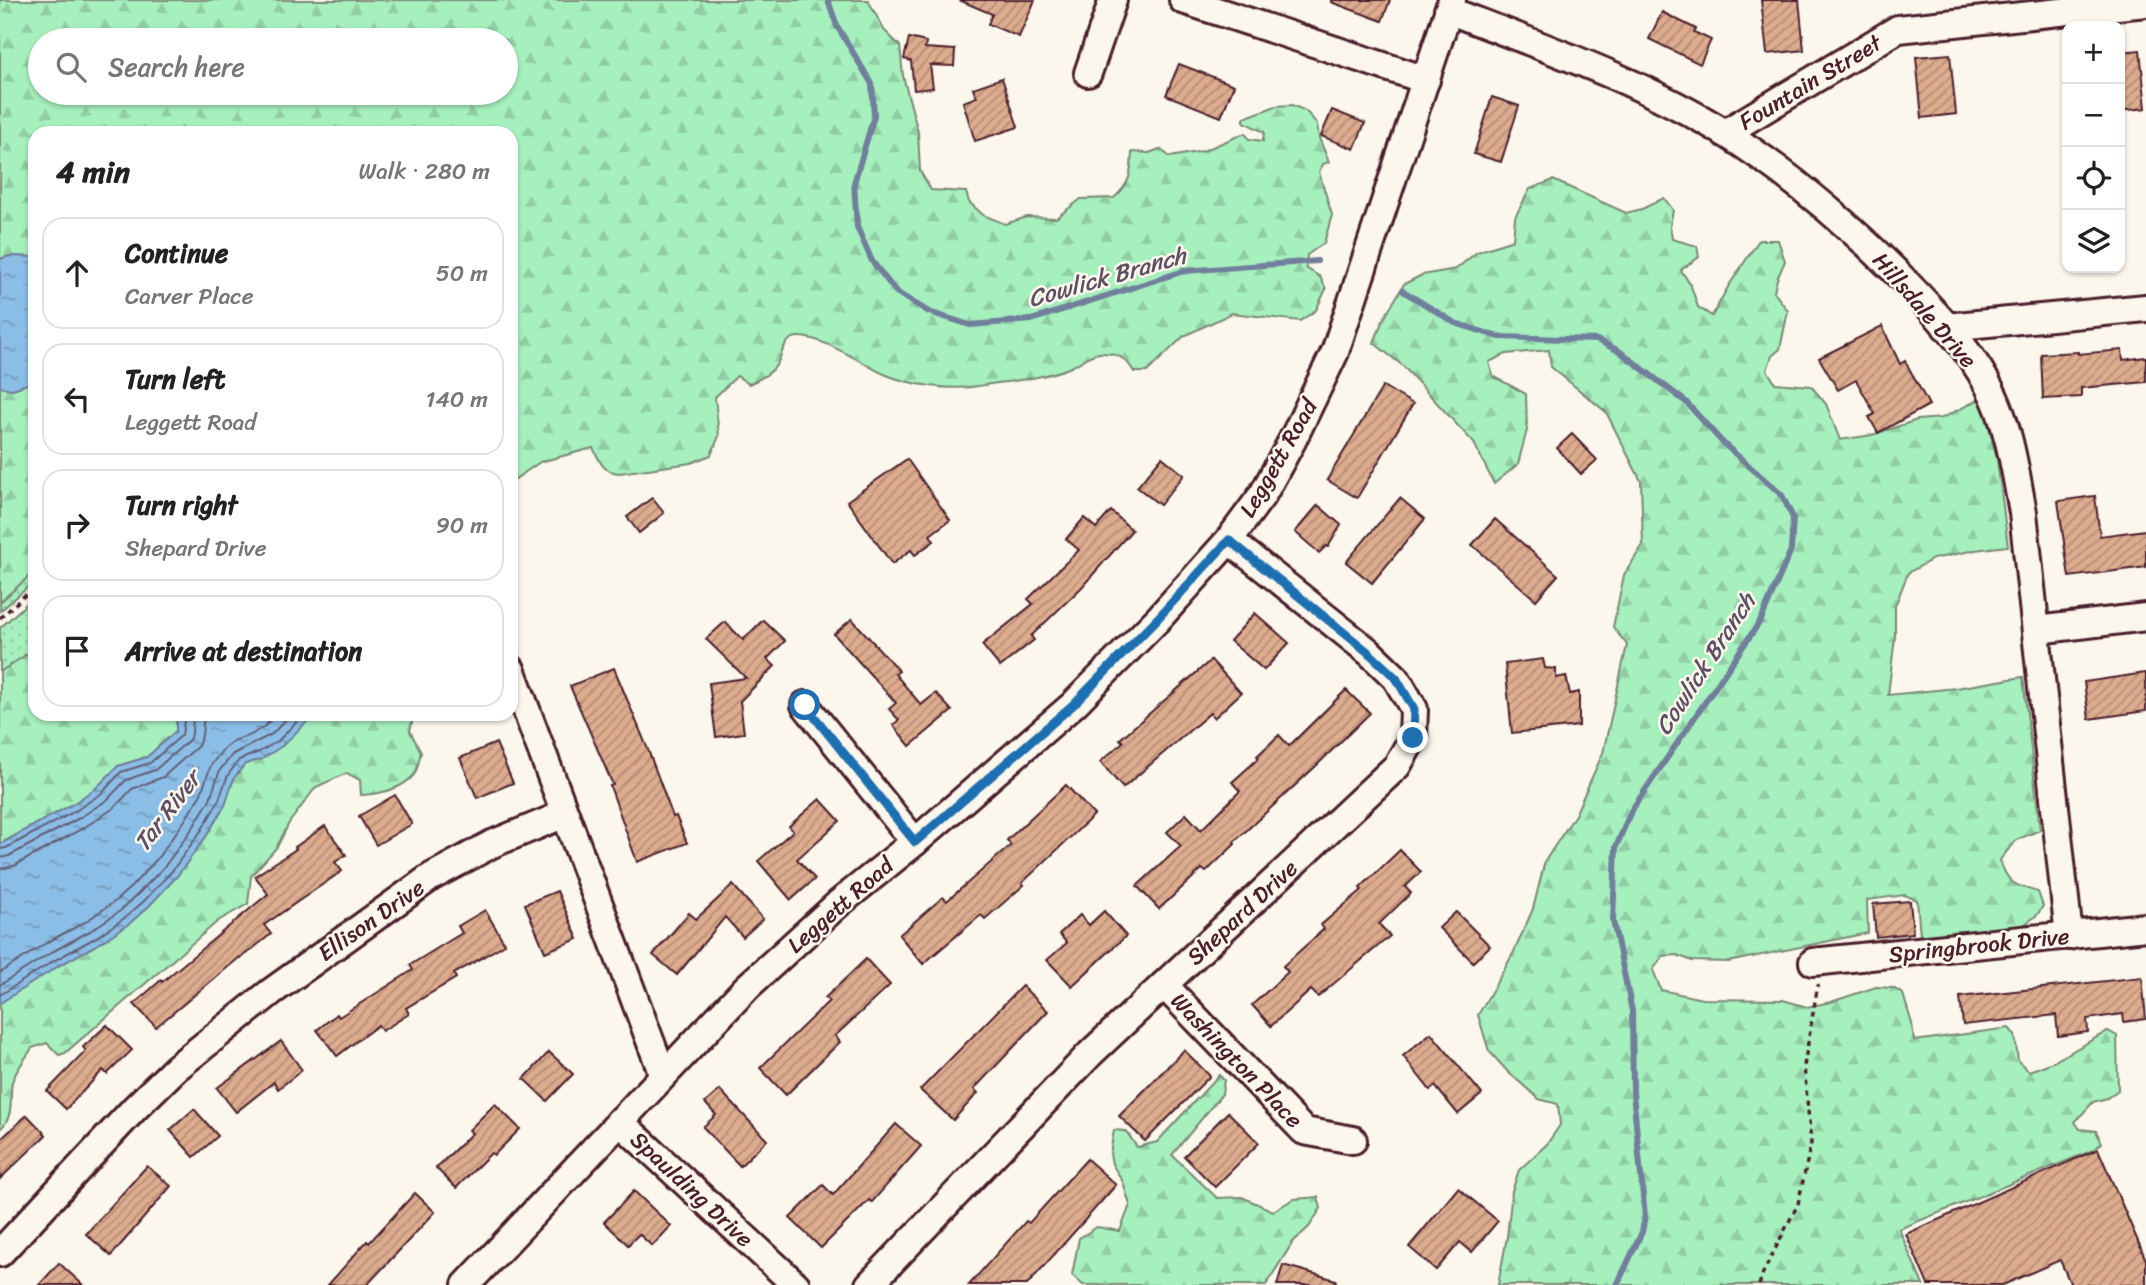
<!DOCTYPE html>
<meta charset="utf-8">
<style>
body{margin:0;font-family:Sriracha,sans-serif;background:#f6f6f6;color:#222}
.controls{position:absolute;right:21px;top:21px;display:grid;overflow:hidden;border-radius:14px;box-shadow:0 2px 5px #0004}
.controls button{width:63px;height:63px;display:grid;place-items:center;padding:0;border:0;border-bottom:2px solid #e0e0e0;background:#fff;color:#222;font:35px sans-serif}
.stop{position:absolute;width:21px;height:21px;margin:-16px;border:5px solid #1f6fb2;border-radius:50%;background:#fff}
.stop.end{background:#1f6fb2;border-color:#fff;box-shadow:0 2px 7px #0008}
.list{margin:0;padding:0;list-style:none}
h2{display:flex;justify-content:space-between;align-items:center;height:91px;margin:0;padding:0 28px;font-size:30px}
h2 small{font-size:23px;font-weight:400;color:#767676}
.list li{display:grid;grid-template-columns:46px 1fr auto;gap:21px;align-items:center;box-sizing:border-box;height:112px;margin:0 14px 14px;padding:0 14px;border:2px solid #e0e0e0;border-radius:21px}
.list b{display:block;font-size:26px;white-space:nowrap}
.list p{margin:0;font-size:23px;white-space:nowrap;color:#767676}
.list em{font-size:23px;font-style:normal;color:#767676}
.icon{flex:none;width:38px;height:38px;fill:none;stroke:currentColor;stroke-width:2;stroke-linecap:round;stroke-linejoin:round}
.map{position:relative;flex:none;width:2146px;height:1285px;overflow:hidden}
.search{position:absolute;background:#fff;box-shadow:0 2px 5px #0004;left:28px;top:28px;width:490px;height:77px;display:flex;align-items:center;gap:18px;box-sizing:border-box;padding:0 24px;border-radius:38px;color:#767676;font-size:26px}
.panel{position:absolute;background:#fff;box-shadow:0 2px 5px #0004;left:28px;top:126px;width:490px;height:595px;border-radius:21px}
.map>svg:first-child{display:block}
</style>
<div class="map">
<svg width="2146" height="1285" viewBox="0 0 2146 1285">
<defs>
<pattern id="grass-dots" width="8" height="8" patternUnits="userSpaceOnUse" patternTransform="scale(1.75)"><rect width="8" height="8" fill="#a6f0be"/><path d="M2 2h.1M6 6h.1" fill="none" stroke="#90cda3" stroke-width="1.8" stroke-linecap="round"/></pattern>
<pattern id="forest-firs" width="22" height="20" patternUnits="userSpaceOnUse" patternTransform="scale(1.75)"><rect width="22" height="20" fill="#a6f0be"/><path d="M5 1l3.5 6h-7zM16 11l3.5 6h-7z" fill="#90cda3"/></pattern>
<pattern id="water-ripples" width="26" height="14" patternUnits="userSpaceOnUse" patternTransform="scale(1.75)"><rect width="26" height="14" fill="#8bbee7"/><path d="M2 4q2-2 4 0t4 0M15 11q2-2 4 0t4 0" fill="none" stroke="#749abb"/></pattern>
<pattern id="building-hatch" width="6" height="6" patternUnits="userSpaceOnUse" patternTransform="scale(1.75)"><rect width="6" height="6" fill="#ddac8f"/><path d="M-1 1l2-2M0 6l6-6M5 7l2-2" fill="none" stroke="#b58b75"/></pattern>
</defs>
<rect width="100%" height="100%" fill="#fbf7ec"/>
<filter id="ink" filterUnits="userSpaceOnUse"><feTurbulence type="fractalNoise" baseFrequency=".0143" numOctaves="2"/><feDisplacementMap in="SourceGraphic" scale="14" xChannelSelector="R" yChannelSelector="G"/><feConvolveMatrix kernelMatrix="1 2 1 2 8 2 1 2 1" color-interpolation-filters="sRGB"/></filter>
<g filter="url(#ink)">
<g fill="url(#grass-dots)" stroke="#788874" stroke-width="2">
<path d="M35,571V581L0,611V602Z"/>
<path d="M35,596V649L0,672V628Z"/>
</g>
<g fill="url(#forest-firs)" stroke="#788874" stroke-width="2" fill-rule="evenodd">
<path d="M0,0H868L884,30L900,46L903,76L918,132L920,171L931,190L966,192L969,202L983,215L1005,224L1027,217L1056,218L1081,199L1114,198C1131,183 1131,173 1132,152L1149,153L1160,149L1170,157L1203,151L1245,133L1249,139L1263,141L1264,132L1244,122V118L1276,106L1292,105L1306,111L1317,124L1319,138L1329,162L1323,164L1319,172L1332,215L1324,243L1307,255L1306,268L1320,277L1326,289L1316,310L1300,321L1232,313L1184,336L1147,372H1134C1126,357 1116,353 1100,353C1090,353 1080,363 1071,367C1043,379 1008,381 978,386C950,391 910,385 884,374C866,366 810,328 791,339C783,344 782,354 778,362C773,373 760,379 749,384L737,376L715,397L719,436L711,455L691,463L619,473C601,471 601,462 593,448L540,462L511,482V133H35V257L10,256L0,259ZM40,40H506V93H40Z"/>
<path d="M1553,180L1626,213L1642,209L1664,198L1673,210L1670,226L1672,239L1697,246L1699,257L1681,270L1691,286L1698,307L1712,316L1728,287L1759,240H1778L1785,261L1777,279L1774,292L1788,311L1780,349L1772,356L1767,370L1775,383L1811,386L1826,404L1840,440L1872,435L1917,420L1942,418L1982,398L1997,459L2008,546L1975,550L1933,559L1908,573L1895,606V637L1888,695L1956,688L2023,677L2040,830L2016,840L2000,860C2007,884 2016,886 2038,892L2043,906L2037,915L2020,928L1920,936L1917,900L1905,895L1867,900L1868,933L1728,962L1692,961L1677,955L1663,956L1653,970L1661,990L1702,999L1783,1000L1807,1007L1831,1002L1876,987L1893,988L1903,994L1912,1024L1914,1041L2009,1028L2015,1035L2018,1061L2029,1071L2053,1062L2108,1031L2117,1036L2118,1090L2107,1098L2093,1102L2075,1122L2080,1129L2096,1131L2102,1143L2091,1151L1899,1229L1923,1285H1498L1507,1237L1512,1191L1519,1170L1547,1144L1560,1125L1558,1104L1539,1099L1508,1072L1489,1051L1478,1015L1514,952L1533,909L1545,861L1575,815L1603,753L1627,645L1613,627L1624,575L1643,545L1641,481L1606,412L1551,367L1549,350L1506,354L1489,362L1493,376L1526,394L1527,430L1518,464L1494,484L1474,443L1403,366L1374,343L1382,322L1404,284L1422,275L1456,269L1477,252L1513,240L1515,217L1530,189Z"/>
<path d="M34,381L35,571L0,602V387L13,389Z"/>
<path d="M35,649V714H179L176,719V731L147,757L118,766L97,788L73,804L0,844V672Z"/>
<path d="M315,714H422L413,718L410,731L421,752C419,759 418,770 414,775C401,790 380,794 361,795L360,780L347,773L316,787L289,823L277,847L251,876L248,904L218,921L65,1053L59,1055L47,1043L32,1048C26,1058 15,1071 12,1082C9,1099 15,1116 0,1129V1003L60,965L98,944L130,923L149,906L177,876L207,835L225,805L234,778L245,764L262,759Z"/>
<path d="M1219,1075L1224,1080L1222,1094L1172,1155L1217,1198L1242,1197L1273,1211L1294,1199L1318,1197L1321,1208L1309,1227L1293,1242L1266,1285H1083L1072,1275L1079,1238L1097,1227L1120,1231L1130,1205L1123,1182L1112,1164L1110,1154L1114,1130L1126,1131L1137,1147L1157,1142Z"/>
</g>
<g fill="url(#water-ripples)" stroke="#717e9c" stroke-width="2">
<path d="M10,256L35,257V381L13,389L0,387V259Z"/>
<path d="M179,714H315L282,746L262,759L245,764L234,778L225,805L207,835L177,876L149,906L130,923L98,944L60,965L0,1003V844L73,804L97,787L118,766L147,757L176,731V719Z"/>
</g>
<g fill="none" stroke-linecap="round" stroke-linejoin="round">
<g stroke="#645f76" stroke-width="2">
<path d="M0,849L6,848L77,810L102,793L121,772L150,763L182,735L185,714"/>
<path d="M0,858L9,856L81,817L107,800L126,780L155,770L189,740L192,734L193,714"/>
<path d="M0,869L14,866L85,827L114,808L132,789L163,777L198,746L202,736L204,714"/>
<path d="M0,973L46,943L85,922L114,902L131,887L157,859L185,820L201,794L211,765L224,748L233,741L251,735L265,726L276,714"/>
<path d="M0,985L52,952L90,931L120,911L138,894L165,866L194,826L210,799L220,770L233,754L272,734L291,714"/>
<path d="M0,995L57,959L95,938L126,917L144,901L172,871L201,831L218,802L228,775L239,760L259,752L278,741L304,714"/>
</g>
<g stroke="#717e9c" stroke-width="6">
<path d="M828,0L837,26L872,84L874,116L854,183L857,227L872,261L896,292L929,312L970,325L1031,320L1184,271L1317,261"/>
<path d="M1403,291L1455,323L1499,337L1597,340L1619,351L1686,402L1723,443L1782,495L1793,518L1791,550L1761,620L1631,811L1616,847L1613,921L1632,1011L1633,1093L1645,1217L1642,1232L1617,1285"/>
</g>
</g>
<g fill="url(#building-hatch)" stroke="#4a1f2b" stroke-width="2">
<path d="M959,0H1035L1019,37L988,24L992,14Z"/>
<path d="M1331,0H1390L1382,21L1331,2Z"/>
<path d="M1761,0H1799L1804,50L1767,54Z"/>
<path d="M1662,12L1696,29L1694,32L1711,40L1700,64L1649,39Z"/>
<path d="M909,38L926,42L925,48L955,50L954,66L930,65L933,88L914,90L911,61L904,59Z"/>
<path d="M2140,50L2146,108L2120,111V52Z"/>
<path d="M1950,54L1956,114L1922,118L1916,57Z"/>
<path d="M1179,64L1234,85L1221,117L1166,95Z"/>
<path d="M1002,78L1018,127L975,141L963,102L977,97L973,88Z"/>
<path d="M1492,97L1519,106L1501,162L1474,154Z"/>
<path d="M1332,110L1365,123L1354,149L1321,136Z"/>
<path d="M1882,326L1900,364L1905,361L1929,405L1878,433L1869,417L1875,414L1856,380L1838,390L1819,358Z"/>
<path d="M2122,350L2123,360L2146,357V382L2081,388V397L2043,399L2041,354L2078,352V354Z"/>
<path d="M1383,386L1413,404L1357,498L1327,480Z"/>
<path d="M1572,434L1597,460L1581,474L1557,448Z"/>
<path d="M1162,457L1184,475L1160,505L1137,487Z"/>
<path d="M907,459L950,520L930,535L934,541L915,555L911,550L892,564L847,501Z"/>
<path d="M2095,496L2100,536L2146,530V567L2069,577L2058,501Z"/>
<path d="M652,498L664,513L639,533L627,517Z"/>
<path d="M1400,498L1425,519L1372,583L1346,562Z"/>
<path d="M1318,505L1341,525L1328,547L1326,546L1319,553L1295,532Z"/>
<path d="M1111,511L1132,530L1081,588L1031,636L1034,640L1000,667L982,645L1033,604L1028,599L1079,550L1066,539L1084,518L1096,528Z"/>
<path d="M1495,519L1558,575L1536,600L1472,545Z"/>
<path d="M1255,613L1289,643L1264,670L1230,641Z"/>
<path d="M852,619L899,671L895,674L921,705L936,693L952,711L910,746L893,725L899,720L889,709L896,703L834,634Z"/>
<path d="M763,620L785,641L767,659L775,666L740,701L744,733L716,737L709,683L746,678L706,639L725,622L743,640Z"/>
<path d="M1543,659L1545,668L1556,669V678L1566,676L1570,694L1579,692V726L1512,733L1505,664Z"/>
<path d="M1211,660L1241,693L1214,718L1210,713L1123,788L1100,762L1123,742L1120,739Z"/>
<path d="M614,668L647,747L673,817L676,816L687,843L637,862L610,786L613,785L570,686Z"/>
<path d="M2146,673V711L2089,719L2084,682Z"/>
<path d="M1346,690L1370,713L1316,766L1234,842L1235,844L1206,872L1202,869L1159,909L1137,886L1181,846L1167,832L1186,814L1201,830L1240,791L1232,782L1259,758L1257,756L1279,735L1289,746Z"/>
<path d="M496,743L513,783L477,798L460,758Z"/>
<path d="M1066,785L1094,815L1022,883L1024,885L985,919L981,915L923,964L899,935L943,897L947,901L1011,845L1007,840Z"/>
<path d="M395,795L412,824L376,845L359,816Z"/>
<path d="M820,799L840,821L797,859L815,879L791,900L758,861L793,831L789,826Z"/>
<path d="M325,826L346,855L335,862L342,871L264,925L271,934L241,958L240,957L156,1027L134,1004L161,980L162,982L268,894L255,876L296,849L295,847Z"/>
<path d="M1400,850L1421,872L1405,887L1411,893L1379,924L1390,936L1318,997L1311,990L1271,1026L1252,1005L1288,972L1283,966L1324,929L1321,925L1362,890L1360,888Z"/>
<path d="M733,885L763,919L743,937L725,917L677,975L653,955L689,913L696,919Z"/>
<path d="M557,891L578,939L545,952L525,904Z"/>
<path d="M1910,901L1913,933L1876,937L1873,904Z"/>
<path d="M485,910L505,944L454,974L456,978L406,1008L409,1014L382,1031L378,1025L337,1056L317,1030L337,1014L339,1017L413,970L410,965L462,933L458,926Z"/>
<path d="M1104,911L1126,936L1072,986L1047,960L1067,943L1059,934L1080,915L1089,925Z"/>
<path d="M1456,912L1490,946L1473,962L1439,928Z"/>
<path d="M866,959L890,985L835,1036L840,1042L786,1095L760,1068L829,1001L825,998Z"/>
<path d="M2142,977L2146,1019L2124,1022L2123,1014L2087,1019L2088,1032L2058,1036L2056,1015L1963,1025L1960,997Z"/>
<path d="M1022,986L1048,1011L974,1089L978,1093L953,1120L920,1090Z"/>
<path d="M107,1025L132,1050L107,1074L103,1070L66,1109L47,1091L86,1051L83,1047Z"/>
<path d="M1431,1033L1482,1094L1458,1114L1435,1086L1430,1090L1403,1056Z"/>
<path d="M281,1041L302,1070L278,1089L274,1082L236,1112L217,1088Z"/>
<path d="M1184,1050L1210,1076L1145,1141L1119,1116Z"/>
<path d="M549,1052L573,1074L547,1101L524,1079Z"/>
<path d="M720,1090L767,1140L740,1166L703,1127L716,1115L705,1103Z"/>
<path d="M495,1104L520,1129L494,1155L491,1153L456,1188L436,1168L472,1133L469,1130Z"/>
<path d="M194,1109L218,1136L194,1157L170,1130Z"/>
<path d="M1228,1112L1259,1143L1215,1187L1184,1156Z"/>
<path d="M27,1115L46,1135L0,1179V1140Z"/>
<path d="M896,1124L921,1146L872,1202L869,1200L821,1248L790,1218L823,1185L833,1195Z"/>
<path d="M2098,1149L2146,1260V1285H2071L2060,1260L2003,1285H1928L1906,1234Z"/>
<path d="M1087,1159L1116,1185L1027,1285H969L1026,1221L1029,1223Z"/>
<path d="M147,1166L171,1186L111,1256L86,1234Z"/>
<path d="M1458,1188L1498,1221L1472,1252L1460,1242L1436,1270L1409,1247Z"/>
<path d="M634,1191L671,1226L652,1246L639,1234L628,1245L604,1222Z"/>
<path d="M415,1193L435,1212L409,1240L367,1285H328L367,1241L369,1243Z"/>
<path d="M59,1263L83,1285H39Z"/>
<path d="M1283,1265L1336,1280L1335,1285H1277Z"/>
</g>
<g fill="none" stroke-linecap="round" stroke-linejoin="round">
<g stroke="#4a1f2b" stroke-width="32">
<g id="minor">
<path d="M1183,0L1426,80"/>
<path d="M1448,10C1542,47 1639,80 1725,133C1787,172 1842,219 1894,270C1928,305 1965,342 1988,385C2008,420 2016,473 2023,513L2069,936"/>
<path d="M1088,73L1113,0"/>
<path d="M1725,133L1898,29L2146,3"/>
<path d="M1946,327L2146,308"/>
<path d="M2037,630L2146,617"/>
<path d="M511,669L663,1075"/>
<path d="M805,705L915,842"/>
<path d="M1813,962L2146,927"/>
<path d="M1164,985L1304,1131L1353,1140"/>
<path d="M619,1121L796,1285"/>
<path d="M0,1253L135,1108L176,1068L271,992L431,877L492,844L565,814"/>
<path d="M466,1285L747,987L838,904L915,842L1074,704L1159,618L1229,540L1263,494L1292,441L1335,352L1452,0"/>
<path d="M869,1285L1091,1053L1397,766L1413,738L1414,709L1396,678L1369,652L1229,540"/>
</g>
</g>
<g stroke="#4a1f2b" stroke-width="3.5" stroke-dasharray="5 5" stroke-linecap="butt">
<path d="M0,618L35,586"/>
<path d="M1759,1285L1763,1273L1798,1204L1811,1143L1804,1066L1818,984"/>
</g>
<use href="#minor" stroke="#fbf7ec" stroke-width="26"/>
</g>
</g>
<g fill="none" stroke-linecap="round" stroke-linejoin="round" filter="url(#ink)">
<path stroke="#1f6fb2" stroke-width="9" d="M805,705L915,842L1074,704L1158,618L1229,540L1368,652L1396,678L1414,709L1413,738"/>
</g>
<g text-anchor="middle" stroke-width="5" stroke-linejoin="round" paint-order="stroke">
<g font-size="23" fill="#4a1f2b" stroke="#fbf7ec">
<text transform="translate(1810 82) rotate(-31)" y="8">Fountain Street</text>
<text transform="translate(1925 310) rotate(49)" y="8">Hillsdale Drive</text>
<text transform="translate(1278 458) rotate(-60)" y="8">Leggett Road</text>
<text transform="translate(840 905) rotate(-41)" y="8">Leggett Road</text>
<text transform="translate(1242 912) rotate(-43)" y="8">Shepard Drive</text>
<text transform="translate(371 920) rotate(-35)" y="8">Ellison Drive</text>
<text transform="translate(1979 945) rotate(-6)" y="8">Springbrook Drive</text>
<text transform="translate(1237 1060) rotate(46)" y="8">Washington Place</text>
<text transform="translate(692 1189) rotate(43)" y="8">Spaulding Drive</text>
</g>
<g font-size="24" font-style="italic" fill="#5e4f63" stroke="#fbf7ec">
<text transform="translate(1107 277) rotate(-16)" y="8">Cowlick Branch</text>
<text transform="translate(1705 664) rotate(-57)" y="8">Cowlick Branch</text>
<text transform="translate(167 811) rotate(-53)" y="8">Tar River</text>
</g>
</g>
</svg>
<div class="controls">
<button>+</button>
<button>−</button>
<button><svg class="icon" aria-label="locate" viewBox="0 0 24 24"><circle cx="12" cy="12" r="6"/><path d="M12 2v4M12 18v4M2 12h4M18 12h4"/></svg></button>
<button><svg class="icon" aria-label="layers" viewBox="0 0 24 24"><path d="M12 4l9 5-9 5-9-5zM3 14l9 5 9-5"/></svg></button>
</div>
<div class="stop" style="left:805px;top:705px"></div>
<div class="stop end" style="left:1413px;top:738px"></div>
<div class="search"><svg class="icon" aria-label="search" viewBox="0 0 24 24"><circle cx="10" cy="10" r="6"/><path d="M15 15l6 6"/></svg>Search here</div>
<section class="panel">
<h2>4 min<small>Walk · 280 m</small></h2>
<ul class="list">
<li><svg class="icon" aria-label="ahead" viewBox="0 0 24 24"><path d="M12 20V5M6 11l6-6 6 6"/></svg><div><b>Continue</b><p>Carver Place</p></div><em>50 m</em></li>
<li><svg class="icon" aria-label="left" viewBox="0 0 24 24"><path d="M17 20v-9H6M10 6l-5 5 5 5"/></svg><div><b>Turn left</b><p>Leggett Road</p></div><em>140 m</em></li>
<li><svg class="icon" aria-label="right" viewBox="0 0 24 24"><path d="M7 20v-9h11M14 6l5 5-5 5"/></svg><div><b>Turn right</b><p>Shepard Drive</p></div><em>90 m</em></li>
<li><svg class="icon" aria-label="arrive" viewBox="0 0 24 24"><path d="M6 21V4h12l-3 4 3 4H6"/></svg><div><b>Arrive at destination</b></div></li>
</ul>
</section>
</div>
